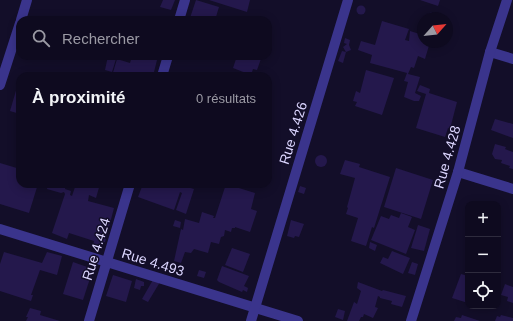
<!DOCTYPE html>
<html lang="fr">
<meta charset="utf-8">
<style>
body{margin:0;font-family:Arial,sans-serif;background:#171328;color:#f1f3f6}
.controls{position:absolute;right:12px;bottom:12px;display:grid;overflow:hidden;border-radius:8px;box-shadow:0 2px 10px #0003}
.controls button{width:36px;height:36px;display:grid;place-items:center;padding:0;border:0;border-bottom:1px solid #2e2b3d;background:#0e0a1f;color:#f1f3f6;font:20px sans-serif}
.compass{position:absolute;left:417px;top:12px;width:36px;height:36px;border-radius:50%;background:#0e0a1f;box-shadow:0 2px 10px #0003;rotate:63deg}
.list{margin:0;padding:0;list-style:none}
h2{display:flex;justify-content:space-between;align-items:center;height:52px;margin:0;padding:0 16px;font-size:17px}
h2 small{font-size:13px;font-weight:400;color:#9b9aa4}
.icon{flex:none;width:22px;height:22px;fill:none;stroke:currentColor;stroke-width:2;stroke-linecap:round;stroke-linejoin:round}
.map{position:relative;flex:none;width:513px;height:321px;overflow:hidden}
.search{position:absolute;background:#0e0a1f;box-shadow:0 2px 10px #0003;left:16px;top:16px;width:256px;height:44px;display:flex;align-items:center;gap:10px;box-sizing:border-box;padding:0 14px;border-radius:12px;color:#9b9aa4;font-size:15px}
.panel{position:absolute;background:#0e0a1f;box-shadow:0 2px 10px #0003;left:16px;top:72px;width:256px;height:116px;border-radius:12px}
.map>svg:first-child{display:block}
</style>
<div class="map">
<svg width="513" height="321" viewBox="0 0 513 321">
<rect width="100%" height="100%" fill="#130e29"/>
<g fill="#24184c">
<path d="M163,0H175L171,10L160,7Z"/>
<path d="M196,0L219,7L215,20H196L190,18Z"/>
<path d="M209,0H250L247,12Z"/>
<path d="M420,0H440L438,6Z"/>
<circle cx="361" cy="10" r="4.5"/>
<path d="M431,12L436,15L438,18H425L426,15Z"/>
<path d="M382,21L409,29L405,40L409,41L410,31L423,35V42H430L425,59L418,56L414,68L411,67L408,74L420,77L415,93L421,96L419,101H414L404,97L408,82L404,81L407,73L370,63L372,55L358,50L361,41L375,45Z"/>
<path d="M345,38L350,40L349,45L351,50L346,52L343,63L338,61L342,51L346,52L343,47L347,44L344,43Z"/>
<path d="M108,56L116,59L112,72L105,70Z"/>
<path d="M132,56H158L153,76H112L117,59L130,63Z"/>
<path d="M237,56H262L257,70L253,69L251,75L233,68Z"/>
<path d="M366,70L394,78L382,115L355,106L357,102L353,101L356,91L360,93Z"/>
<path d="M20,77V114L10,111Z"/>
<path d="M420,85L430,89L429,93L457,102L450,129L448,128L445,137L416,128L426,94L417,91Z"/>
<path d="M495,119L513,124V138L491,130Z"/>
<path d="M495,144L506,147L505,149L513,152V169L509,168L510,166L501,163L502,160L495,159L492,154Z"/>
<circle cx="321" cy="161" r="6"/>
<path d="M345,160L360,164L359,167L390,177L374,228L372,227L366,246L351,241L358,218L346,214L348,208L347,207L355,178L340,174Z"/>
<path d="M0,163L20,169V184H38L29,213L0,204Z"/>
<path d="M396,168L433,180L421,219L384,207Z"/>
<path d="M48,184H66L65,189L71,191L70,195L72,196L76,184H100L96,198L89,195L88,201L114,208L105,242H103L101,248L93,245L94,241L69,233L67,239L52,233L65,194L64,192L61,193L47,189Z"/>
<path d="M143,184H177L194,189L186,214L176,210L182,193L180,192L174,210L138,197Z"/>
<path d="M226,184L255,193L251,209L257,211L250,232L235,227V228H232L231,232L225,230L224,236L221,237L219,244L211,242L208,253L194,249L191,253L185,252L181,263L174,261L181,229L183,230L185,219L199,223L202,212L214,216L213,218H215Z"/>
<path d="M300,186L306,188L304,194L298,192Z"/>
<path d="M401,213L412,217L408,227L415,230L406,254L371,240L381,216L389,219L391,215L399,218Z"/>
<path d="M175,220L181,222L180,228L173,226Z"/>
<path d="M291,220L304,224L299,237L295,236L294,238L287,236Z"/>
<path d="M418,225L430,229L424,251L411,248Z"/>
<path d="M370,242L377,245L375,251L369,248Z"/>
<path d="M232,248L250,254L243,272L225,265Z"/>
<path d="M392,251L410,258L403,274L380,263L383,257L388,259Z"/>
<path d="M4,252L42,263L47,252L62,256L57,275L40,270L31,295H33L31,301L0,291V264Z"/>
<path d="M73,262L93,269L83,300L63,294Z"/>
<path d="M412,262L418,264L415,275L408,273Z"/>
<path d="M222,266L249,276L244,286L248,288L247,292L243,290L242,292L219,282L217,280Z"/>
<path d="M199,270L206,272L204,278L197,276Z"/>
<path d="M461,274L468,276V303L452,298Z"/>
<path d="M113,275L132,281L126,302L106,296Z"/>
<path d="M154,278L160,282L148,302L142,299Z"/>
<path d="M136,279L144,282V286H141L140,290L134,288Z"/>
<path d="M358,282L382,291L383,290L406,296L402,307L391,304L392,301L380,298V297L378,296L375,307L378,308L373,318L364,314L363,317H361L359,321H347L354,302L357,304L361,291L357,288Z"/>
<path d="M505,284L513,287V303L507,301L508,297L501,295Z"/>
<path d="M30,308L41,311L40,315L60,321H26L28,317H26Z"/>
<path d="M338,309L345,311L343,320L335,317Z"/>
<path d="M462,315L480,321H454L456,317L461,318Z"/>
<path d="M501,315L513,318V321H495L497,316L500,317Z"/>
</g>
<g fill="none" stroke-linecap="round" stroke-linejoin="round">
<g stroke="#3a348c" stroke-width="10">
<path d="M21,20L27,0"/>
<path d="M179,20L185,0"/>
<path d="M490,52L513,59"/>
<path d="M162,76L168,56"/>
<path d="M0,85L20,23"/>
<path d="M458,172L513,189"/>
<path d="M0,229L298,321"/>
<path d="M89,321L130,184"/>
<path d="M251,321L348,0"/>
<path d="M411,321L458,172L490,52L507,0"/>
</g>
</g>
<g text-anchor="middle" stroke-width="3" stroke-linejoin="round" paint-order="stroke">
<g font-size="14" fill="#dcd6ff" stroke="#130e29">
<text transform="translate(293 133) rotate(-73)" y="5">Rue 4.426</text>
<text transform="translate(447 157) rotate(-74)" y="5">Rue 4.428</text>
<text transform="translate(96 249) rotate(-73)" y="5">Rue 4.424</text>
<text transform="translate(153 262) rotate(17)" y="5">Rue 4.493</text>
</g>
</g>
</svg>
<div class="controls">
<button>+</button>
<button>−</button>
<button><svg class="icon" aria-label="locate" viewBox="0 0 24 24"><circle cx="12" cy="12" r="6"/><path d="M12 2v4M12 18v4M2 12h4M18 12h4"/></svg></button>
</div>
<svg class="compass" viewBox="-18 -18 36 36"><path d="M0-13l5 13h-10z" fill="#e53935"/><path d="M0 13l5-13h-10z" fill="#9b9aa4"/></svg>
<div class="search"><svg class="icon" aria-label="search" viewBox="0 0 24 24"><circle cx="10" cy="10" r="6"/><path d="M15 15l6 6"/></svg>Rechercher</div>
<section class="panel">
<h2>À proximité<small>0 résultats</small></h2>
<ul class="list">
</ul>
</section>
</div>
